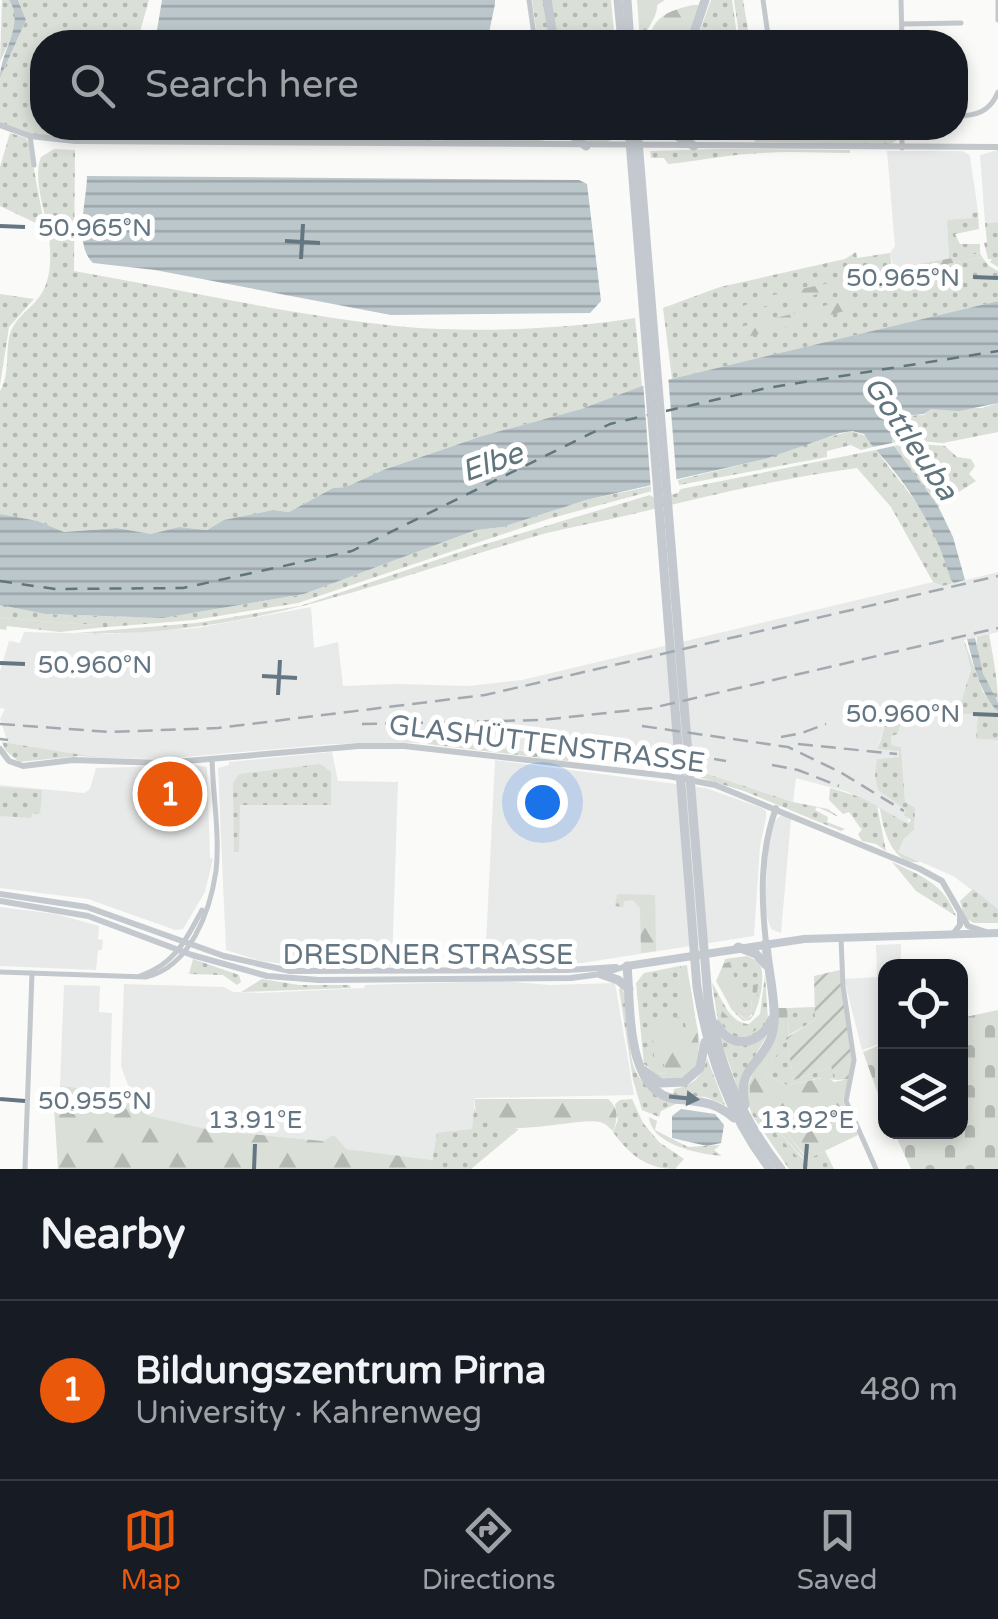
<!DOCTYPE html>
<meta charset="utf-8">
<style>
body{margin:0;font-family:"Varela Round",sans-serif;background:#242831;color:#f1f3f6}
.controls{position:absolute;right:30px;bottom:30px;display:grid;overflow:hidden;border-radius:20px;box-shadow:0 5px 15px #0003}
.controls button{width:90px;height:90px;display:grid;place-items:center;padding:0;border:0;border-bottom:2px solid #363941;background:#171b24;color:#f1f3f6;font:50px sans-serif}
.you{position:absolute;left:542px;top:802px;width:35px;height:35px;margin:-25px;border:8px solid #fff;border-radius:50%;background:#1a73e8;box-shadow:0 0 0 15px #1a73e833}
.badge{display:grid;place-items:center;width:65px;height:65px;border-radius:50%;background:#ea580c;color:#fff;font-size:32px;font-weight:700}
.pin{position:absolute;translate:-50% -50%;border:5px solid #fff;box-shadow:0 2px 10px #0006}
.list{margin:0;padding:0;list-style:none}
h2{display:flex;justify-content:space-between;align-items:center;height:130px;margin:0;padding:0 40px;font-size:42px}
h2 small{font-size:32px;font-weight:400;color:#9ea1a6}
.list li{display:grid;grid-template-columns:65px 1fr auto;gap:30px;align-items:center;box-sizing:border-box;height:180px;padding:0 40px;border-top:2px solid #363941}
.list b{display:block;font-size:38px;white-space:nowrap}
.list p{margin:0;font-size:32px;white-space:nowrap;color:#9ea1a6}
.list em{font-size:32px;font-style:normal;color:#9ea1a6}
.icon{flex:none;width:55px;height:55px;fill:none;stroke:currentColor;stroke-width:2;stroke-linecap:round;stroke-linejoin:round}
.map{position:relative;flex:none;width:998px;height:1169px;overflow:hidden}
.search{position:absolute;background:#171b24;box-shadow:0 5px 15px #0003;left:30px;right:30px;top:30px;height:110px;display:flex;align-items:center;gap:25px;box-sizing:border-box;padding:0 35px;border-radius:40px;color:#9ea1a6;font-size:38px}
.sheet{height:310px;background:#171b24}
nav{display:flex;justify-content:space-around;align-items:center;box-sizing:border-box;height:140px;border-top:2px solid #363941;background:#171b24;font-size:28px;color:#9ea1a6}
nav a{display:grid;justify-items:center;gap:5px}
nav .on{color:#ea580c}
.map>svg:first-child{display:block}
</style>
<div class="map">
<svg width="998" height="1169" viewBox="0 0 998 1169">
<defs>
<pattern id="grass-dots" width="8" height="8" patternUnits="userSpaceOnUse" patternTransform="scale(2.5)"><rect width="8" height="8" fill="#dadfd7"/><path d="M2 2h.1M6 6h.1" fill="none" stroke="#b4b9b4" stroke-width="1.8" stroke-linecap="round"/></pattern>
<pattern id="forest-firs" width="22" height="20" patternUnits="userSpaceOnUse" patternTransform="scale(2.5)"><rect width="22" height="20" fill="#dadfd7"/><path d="M5 1l3.5 6h-7zM16 11l3.5 6h-7z" fill="#b4b9b4"/></pattern>
<pattern id="cemetery-stones" width="16" height="16" patternUnits="userSpaceOnUse" patternTransform="scale(2.5)"><rect width="16" height="16" fill="#dadfd7"/><path d="M2 7V4a2 2 0 0 1 4 0v3zM10 15v-3a2 2 0 0 1 4 0v3z" fill="#b4b9b4"/></pattern>
<pattern id="garden-furrows" width="10" height="10" patternUnits="userSpaceOnUse" patternTransform="scale(2.5)"><rect width="10" height="10" fill="#dadfd7"/><path d="M-1 1l2-2M0 10L10 0M9 11l2-2" fill="none" stroke="#b4b9b4"/></pattern>
<pattern id="water-rules" width="6" height="5" patternUnits="userSpaceOnUse" patternTransform="scale(2.5)"><rect width="6" height="5" fill="#bbc7cb"/><path d="M0 2.5h6" fill="none" stroke="#9ca6aa"/></pattern>
</defs>
<rect width="100%" height="100%" fill="#fafaf8"/>
<g fill="#e8e9e9">
<path d="M998,150V222L985,223L980,155Z"/>
<path d="M887,151H963L970,156L978,212L973,213V218L947,221L949,259L894,269L890,253L895,246Z"/>
<path d="M998,572V632L964,640L971,670L960,705L886,722L879,743L899,751V757L877,759L907,810L909,825L848,792L796,778L793,802L698,771L428,739L419,743L333,744L161,759L102,758L8,743L0,719L5,709L0,708V671L9,641L20,643L24,632L111,634L197,628L311,607L314,648L338,642L343,686L397,684L469,686L522,680L933,582L942,586Z"/>
<path d="M955,713L978,714L976,739L998,740V909L953,876L898,852L904,839L914,830L905,803L901,747L891,745V735L901,722Z"/>
<path d="M332,752L338,781L398,782L392,966L292,965L261,961L226,950L218,768L229,765V762Z"/>
<path d="M495,760L706,788L762,808L766,811V818L760,846L754,936L582,963L485,964Z"/>
<path d="M193,765L207,767L210,858L213,859L205,892L183,929L175,930L88,899L0,888V785L84,793L90,789L96,768Z"/>
<path d="M781,815L791,819L781,933L771,929L765,911L768,846L773,823Z"/>
<path d="M0,907L56,914L99,926L98,939L103,940L102,950H98L96,970L0,966Z"/>
<path d="M901,944V966H886L885,1042L862,1050L844,979L877,977L876,945Z"/>
<path d="M501,981L551,985L615,983L634,1095L475,1098L472,1129L435,1155L433,1160L345,1149L324,1141L211,1130L145,1115L134,1102L121,1066L124,984L224,987L233,992L260,993L364,988L365,985Z"/>
<path d="M64,985L100,986L99,1012L112,1013L110,1091L60,1086Z"/>
</g>
<g fill="url(#grass-dots)">
<path d="M2,0H9C24,20 9,41 0,62Z"/>
<path d="M18,0H149L137,42H42V128H64L50,136L30,133L0,122V78L26,20Z"/>
<path d="M532,0H544L551,42H538Z"/>
<path d="M550,0H611L615,42H557Z"/>
<path d="M711,0H732L738,42H696Z"/>
<path d="M734,0H743L750,42H740Z"/>
<path d="M432,128H558L554,139L539,141H445L434,136Z"/>
<path d="M567,128H622V135C616,136 612,140 606,142C591,146 577,137 567,128Z"/>
<path d="M750,128H775L801,136H880V128H898L897,140L891,144L755,142Z"/>
<path d="M10,133L26,138L29,143L43,218L40,225L0,206V167Z"/>
<path d="M54,149L75,150L74,271C184,290 295,316 406,327C476,333 566,329 635,318L642,386L581,409L482,436L383,470L346,487L333,488L289,512L273,510L225,520L207,530L179,527L151,534L117,528L64,532L38,521L0,514V391C11,372 4,351 11,331C16,318 27,311 36,301C49,287 51,267 50,249C50,220 31,184 41,157Z"/>
<path d="M720,149L850,150V153C821,153 791,151 762,153C730,154 699,161 668,164L664,158H651L650,151Z"/>
<path d="M978,212L979,229L955,234L960,244H980V253L949,259L947,220L972,218V213Z"/>
<path d="M998,222V267L990,262L992,259H988L984,243L987,242L985,223Z"/>
<path d="M856,252L857,258L890,253L893,275L982,257L989,266L998,271V301L672,379L663,308L720,287L845,259Z"/>
<path d="M0,294L34,299L9,327L0,385Z"/>
<path d="M998,403V432L943,443L906,440L892,443V426L902,416L924,415L931,408H982Z"/>
<path d="M851,431L869,437L873,447L861,450L851,445L827,451V457L679,485L678,480L765,459L804,444Z"/>
<path d="M907,443L945,446L957,457L971,459L975,466L969,474L976,481L948,499L910,451L906,455L930,489L928,493L894,446Z"/>
<path d="M876,450L926,515L954,583L942,586L933,582L891,507L857,468C782,478 707,496 633,514C601,522 568,527 536,536C380,582 243,639 76,633L196,623L300,606L472,548L650,495L656,499L678,493L681,489Z"/>
<path d="M652,486V491L548,519L298,603L194,620L96,628L94,625L0,618V605L45,614L163,618L304,594L476,530L503,527L586,500Z"/>
<path d="M989,634C993,657 998,680 998,703C986,683 975,657 977,637Z"/>
<path d="M964,640L983,692L998,712V740L976,739L978,714H939L902,722L897,734L891,736V745L901,747L905,802L915,808L914,830L904,839L898,852L920,862C893,866 883,831 880,808L908,824L911,820L904,815L906,810L878,790L875,775L877,759L899,757V751L878,749L886,722L960,705L971,670Z"/>
<path d="M428,739L573,757L567,761L427,744Z"/>
<path d="M2,742L102,758L79,756L19,762L5,750Z"/>
<path d="M320,764L331,772V805H240L239,852H234L233,783L239,774Z"/>
<path d="M701,772L793,802L828,809L839,817L817,807L815,810L828,817L827,822L845,829L841,831L744,791L701,778Z"/>
<path d="M0,787L42,790L40,814L32,813L31,818L0,816Z"/>
<path d="M830,788L860,797L877,806L886,851L876,844L862,841L858,834L862,830L849,812L843,814L829,800Z"/>
<path d="M892,862C922,876 944,884 956,916L916,891Z"/>
<path d="M973,889L998,909V923H974L965,918L960,901Z"/>
<path d="M747,956C753,959 758,960 761,967C765,981 759,1010 750,1020L743,1021L732,1010L745,1019L752,1016L753,985L751,1010L745,1012L727,962L724,963L725,959Z"/>
<path d="M193,959L239,975L241,982L237,985L223,975L189,974Z"/>
<path d="M680,966L678,975L690,1047L664,1064L666,1074L659,1073L646,1062L665,1079L699,1050L688,978C692,990 693,1004 695,1017C702,1051 709,1076 665,1081L644,1064L636,983L644,973Z"/>
<path d="M765,975L768,1020L756,1037H731L718,1022L712,983C722,997 728,1023 749,1024L760,1014Z"/>
<path d="M262,979L299,985H349L351,988L241,992Z"/>
<path d="M622,987C642,1039 607,1079 680,1102L661,1111L659,1117L642,1110L633,1080L619,989Z"/>
<path d="M815,1007V1020L789,1035L787,1008Z"/>
<path d="M778,1015H781C778,1035 771,1049 758,1063L767,1124L803,1162L805,1160L770,1122V1117L781,1121L785,1131L807,1159L825,1151L834,1169H789L752,1115L745,1092Z"/>
<path d="M770,1028C761,1051 744,1066 739,1091L719,1036L736,1044Z"/>
<path d="M786,1038L794,1080L831,1067L837,1080L821,1078L787,1085L765,1074Z"/>
<path d="M707,1058L725,1105L706,1097L673,1095L674,1089C693,1086 703,1076 707,1058Z"/>
<path d="M632,1099L643,1123L659,1142L684,1159L675,1169C646,1169 629,1154 613,1132L618,1120L615,1104L620,1100Z"/>
<path d="M474,1108C485,1125 500,1126 519,1129L471,1169H431L437,1133L472,1129Z"/>
<path d="M649,1117L657,1121L655,1130L688,1147L720,1145L714,1150L722,1156C697,1154 651,1144 649,1117Z"/>
</g>
<g fill="url(#forest-firs)">
<path d="M637,0H665L657,5C658,18 645,28 644,42H640Z"/>
<path d="M693,5H700L687,42H649C651,17 670,10 693,5Z"/>
<path d="M980,253L982,257L893,275L891,269Z"/>
<path d="M848,279L849,287L745,311L743,306L764,297Z"/>
<path d="M855,298L856,308L743,338L740,327Z"/>
<path d="M911,451L948,499L947,504L938,506L928,493L930,489L906,454Z"/>
<path d="M0,618L94,625L96,628L60,632L7,626L6,630L0,629Z"/>
<path d="M617,894L655,895L656,951L641,953L640,908L633,900L624,901L623,907L615,906Z"/>
<path d="M730,962L745,1012L751,1010L753,985L758,984L755,1012L746,1019L732,1010L716,981L724,963Z"/>
<path d="M687,965C689,985 703,1049 697,1063C686,1087 655,1083 646,1061L659,1073L666,1074L664,1064H655L650,1020L679,1017L689,1049L678,975L680,966Z"/>
<path d="M778,1008H787L789,1035L765,1074L787,1085L828,1077L834,1082L849,1079L843,1101L858,1135L808,1159L785,1131L781,1121L771,1117L770,1122L805,1161L803,1163L767,1124L760,1123C728,1060 782,1065 778,1008Z"/>
<path d="M722,1011L737,1026L751,1025L761,1016L764,1020L755,1031L737,1034C728,1031 718,1022 722,1011Z"/>
<path d="M60,1086L123,1092V1101L134,1102L146,1115L211,1130L323,1141L334,1135L346,1149L433,1160L431,1169H58L53,1092L59,1091Z"/>
<path d="M475,1099H608C619,1108 618,1119 613,1131C608,1127 607,1124 600,1122C574,1116 470,1151 475,1099Z"/>
</g>
<g fill="url(#cemetery-stones)">
<path d="M998,1010V1169H911L894,1132H960L961,1018Z"/>
<path d="M885,1043H886L885,1113L863,1052Z"/>
</g>
<path fill="url(#garden-furrows)" d="M840,970L852,1061L849,1079L837,1080L831,1067L794,1080L786,1038L815,1020L814,976Z"/>
<g fill="url(#water-rules)">
<path d="M9,0H18L26,20L0,78C0,51 26,24 9,0Z"/>
<path d="M162,0H495V4L487,42H155Z"/>
<path d="M87,176L579,180L587,184L601,301L590,313L391,315L155,270L93,263C73,244 87,200 87,176Z"/>
<path d="M998,301V403L959,411L931,409L924,414L902,416L892,426V443L873,447L864,434L852,431L840,433L765,459L586,500L503,527L476,530L304,594L163,618L45,614L0,605V514L38,521L64,532L117,528L151,534L179,527L207,530L224,520L273,510L289,512L333,488L346,487L383,470L482,436L581,409L642,386Z"/>
<path d="M894,446L938,506L953,537L965,580L954,583L951,580C936,530 912,489 876,450Z"/>
<path d="M975,638L983,673L998,703V712C979,691 974,666 967,639Z"/>
<path d="M681,1109L715,1114L724,1125L721,1143L707,1146L672,1138V1116Z"/>
</g>
<path fill="#fafaf8" d="M668,375L677,485L651,491L643,381Z"/>
<g fill="none" stroke-linecap="round" stroke-linejoin="round">
<g stroke="#60757c" stroke-width="2.5" stroke-dasharray="12 10" stroke-linecap="butt">
<path d="M666,411L767,388L998,351"/>
<path d="M0,581L55,589L183,588L352,551L610,424L648,415"/>
</g>
<g stroke="#c3c8cc" stroke-width="5">
<path d="M529,0L535,42"/>
<path d="M763,0L769,42"/>
<path d="M901,0L902,42"/>
<path d="M998,0V20"/>
<path d="M902,24L961,23"/>
<path d="M956,116C976,116 990,112 998,92"/>
<path d="M902,128V148"/>
<path d="M30,136L34,165"/>
<path d="M428,143V128"/>
<path d="M841,938L843,986L854,1060L846,1101L876,1169"/>
<path d="M0,972L146,977C190,967 210,912 216,871C220,836 213,795 212,759"/>
<path d="M140,976C175,964 186,940 202,910"/>
<path d="M25,1169L32,973"/>
</g>
<g stroke="#c3c8cc" stroke-width="6">
<path d="M0,125L30,136L75,141L998,147"/>
<path d="M0,749L9,761L23,766L73,760L163,763L359,746H404L668,776L715,785L920,869L942,881L968,926L986,932"/>
<path d="M953,934L960,925V913"/>
<path d="M766,943C761,898 760,851 776,808"/>
</g>
<g stroke="#c3c9ce" stroke-width="6">
<path d="M0,894L87,907L224,956L290,971L567,970L616,967"/>
<path d="M0,901L88,916L192,955L267,976L319,980L571,978L601,974L627,966"/>
</g>
<path stroke="#c3c9ce" stroke-width="8" d="M627,966L804,939L998,933"/>
<g stroke="#c3c9ce" stroke-width="9">
<path d="M547,0L554,42"/>
<path d="M618,0L622,42"/>
<path d="M627,0L630,42"/>
<path d="M691,42L705,0"/>
<path d="M562,128L586,146"/>
<path d="M629,128L697,987C708,1053 728,1114 770,1169"/>
<path d="M637,128L708,998C717,1061 742,1119 781,1169"/>
<path d="M671,128L677,136L694,146"/>
<path d="M738,947L756,954L766,965"/>
<path d="M627,966C631,1005 625,1091 675,1099C700,1102 714,1101 734,1118"/>
<path d="M601,974L618,980L629,989"/>
<path d="M716,1024C731,1051 761,1045 772,1019"/>
<path d="M643,1070L661,1083L684,1082L700,1068L705,1042"/>
<path d="M745,1105C737,1069 758,1067 770,1040C781,1017 767,969 766,943"/>
</g>
<g stroke="#a2aab0" stroke-width="2.5" stroke-dasharray="15 8" stroke-linecap="butt">
<path d="M0,724L110,732L218,728L485,695L998,576"/>
<path d="M362,724L542,720L652,708L998,628"/>
<path d="M642,726L788,747L840,772L904,811"/>
<path d="M781,737L802,733L826,724"/>
<path d="M0,739L8,740"/>
<path d="M798,744L897,754"/>
<path d="M646,748L726,761"/>
<path d="M772,765L798,770L839,786"/>
</g>
</g>
<defs><path id="oneway-solid" d="M-6-.8H1V-3.2L6.5 0L1 3.2V.8H-6Z" transform="scale(2.5)"/></defs>
<use fill="#6a7a87" href="#oneway-solid" transform="translate(684 1098) rotate(6)"/>
<path fill="none" stroke="#657683" stroke-width="4" d="M0,226L25,227M285,241L320,243M301,259L303,224M973,277L998,278M0,663L25,664M262,676L297,678M278,695L280,660M973,714L998,715M0,1099L25,1101M254,1169L255,1144M805,1169L807,1144"/>
<g text-anchor="middle" stroke-width="10" stroke-linejoin="round" paint-order="stroke">
<g font-size="28" fill="#657683" stroke="#fff">
<text transform="translate(547 743) rotate(7)" y="10">GLASHÜTTENSTRASSE</text>
<text x="428" y="964">DRESDNER STRASSE</text>
</g>
<g font-size="30" font-style="italic" fill="#60757c" stroke="#fff">
<text transform="translate(911 438) rotate(56)" y="10">Gottleuba</text>
<text transform="translate(492 462) rotate(-20)" y="10">Elbe</text>
</g>
</g>
<g font-size="25" text-anchor="middle" fill="#657683" stroke="#fff" stroke-width="10" stroke-linejoin="round" paint-order="stroke">
<text x="95" y="236">50.965°N</text>
<text x="903" y="286">50.965°N</text>
<text x="95" y="673">50.960°N</text>
<text x="903" y="722">50.960°N</text>
<text x="95" y="1109">50.955°N</text>
<text x="255" y="1128">13.91°E</text>
<text x="807" y="1128">13.92°E</text>
</g>
</svg>
<div class="controls">
<button><svg class="icon" aria-label="locate" viewBox="0 0 24 24"><circle cx="12" cy="12" r="6"/><path d="M12 2v4M12 18v4M2 12h4M18 12h4"/></svg></button>
<button><svg class="icon" aria-label="layers" viewBox="0 0 24 24"><path d="M12 4l9 5-9 5-9-5zM3 14l9 5 9-5"/></svg></button>
</div>
<div class="you"></div>
<div class="pin badge" style="left:170px;top:794px">1</div>
<div class="search"><svg class="icon" aria-label="search" viewBox="0 0 24 24"><circle cx="10" cy="10" r="6"/><path d="M15 15l6 6"/></svg>Search here</div>
</div>
<section class="sheet">
<h2>Nearby<small></small></h2>
<ul class="list">
<li><span class="badge">1</span><div><b>Bildungszentrum Pirna</b><p>University · Kahrenweg</p></div><em>480 m</em></li>
</ul>
</section>
<nav>
<a class="on"><svg class="icon" aria-label="map" viewBox="0 0 24 24"><path d="M3 6l6-2 6 2 6-2v14l-6 2-6-2-6 2zM9 4v14M15 6v14"/></svg>Map</a>
<a><svg class="icon" aria-label="directions" viewBox="0 0 24 24"><path d="M12 3l9 9-9 9-9-9zM9 14v-3h6M13 9l2 2-2 2"/></svg>Directions</a>
<a><svg class="icon" aria-label="saved" viewBox="0 0 24 24"><path d="M7 4h10v16l-5-4-5 4z"/></svg>Saved</a>
</nav>
